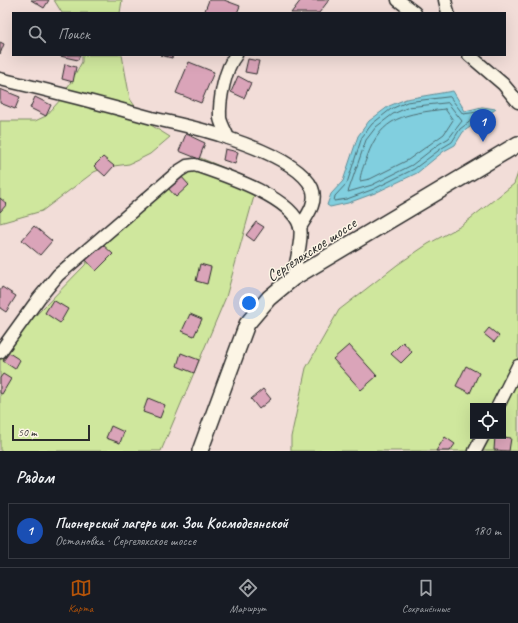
<!DOCTYPE html>
<html lang="ru">
<meta charset="utf-8">
<style>
body{margin:0;font-family:Caveat,sans-serif;background:#20242c;color:#f1f3f6}
.controls{position:absolute;right:12px;bottom:12px;display:grid;overflow:hidden;border-radius:0px;box-shadow:0 4px 16px #0002}
.controls button{width:36px;height:36px;display:grid;place-items:center;padding:0;border:0;border-bottom:1px solid #363941;background:#171b24;color:#f1f3f6;font:20px sans-serif}
.scale{position:absolute;left:12px;bottom:10px;width:78px;box-sizing:border-box;padding-left:4px;border:2px solid #2b2b2b;border-top:0;font-size:11px;line-height:14px;white-space:nowrap;color:#2b2b2b;-webkit-text-stroke:3px #fcf5e5;paint-order:stroke}
.you{position:absolute;left:249px;top:303px;width:14px;height:14px;margin:-10px;border:3px solid #fff;border-radius:50%;background:#1a73e8;box-shadow:0 0 0 6px #1a73e833}
.badge{display:grid;place-items:center;width:26px;height:26px;border-radius:50%;background:#b45309;color:#fff;font-size:13px;font-weight:700}
.pin{position:absolute;translate:-50% -33px;filter:drop-shadow(0 1px 2px #0008)}
.pin::after{content:'';position:absolute;top:21px;width:14px;height:12px;background:inherit;clip-path:polygon(0 0,100% 0,50% 100%)}
.list{margin:0;padding:0;list-style:none}
h2{display:flex;justify-content:space-between;align-items:center;height:52px;margin:0;padding:0 16px;font-size:17px}
h2 small{font-size:13px;font-weight:400;color:#9ea1a6}
.list li{display:grid;grid-template-columns:26px 1fr auto;gap:12px;align-items:center;box-sizing:border-box;height:56px;margin:0 8px 8px;padding:0 8px;border:1px solid #363941;border-radius:0px}
.list b{display:block;font-size:15px;white-space:nowrap}
.list p{margin:0;font-size:13px;white-space:nowrap;color:#9ea1a6}
.list em{font-size:13px;font-style:normal;color:#9ea1a6}
.icon{flex:none;width:22px;height:22px;fill:none;stroke:currentColor;stroke-width:2;stroke-linecap:round;stroke-linejoin:round}
.map{position:relative;flex:none;width:518px;height:451px;overflow:hidden}
.search{position:absolute;background:#171b24;box-shadow:0 4px 16px #0002;left:12px;right:12px;top:12px;height:44px;display:flex;align-items:center;gap:10px;box-sizing:border-box;padding:0 14px;border-radius:0px;color:#9ea1a6;font-size:15px}
.sheet{height:116px;background:#171b24}
nav{display:flex;justify-content:space-around;align-items:center;box-sizing:border-box;height:56px;border-top:1px solid #363941;background:#171b24;font-size:11px;color:#9ea1a6}
nav a{display:grid;justify-items:center;gap:2px}
nav .on{color:#b45309}
.map>svg:first-child{display:block}
</style>
<div class="map">
<svg width="518" height="451" viewBox="0 0 518 451">
<rect width="100%" height="100%" fill="#f2ddd8"/>
<filter id="ink" filterUnits="userSpaceOnUse"><feTurbulence type="fractalNoise" baseFrequency=".025" numOctaves="2"/><feDisplacementMap in="SourceGraphic" scale="8" xChannelSelector="R" yChannelSelector="G"/><feConvolveMatrix kernelMatrix="1 2 1 2 8 2 1 2 1" color-interpolation-filters="sRGB"/></filter>
<g filter="url(#ink)">
<g fill="#cfe79d" stroke="#7d8964" fill-rule="evenodd">
<path d="M54,0H122L120,13H62Z"/>
<path d="M82,55H122L130,99L146,122L170,137L150,154L140,159L129,164L106,167L94,172L42,211L0,223V121H35L46,116L61,99L82,62Z"/>
<path d="M198,157L258,182L226,297L161,451H0V352L85,265L97,243L124,214Z"/>
<path d="M518,173V451H291V437L306,368L339,310L397,265L428,244L461,226L514,184ZM473,406H503V436H473Z"/>
</g>
<path fill="#81cfdf" stroke="#5f8d97" d="M453,91L465,111L482,107L496,109L463,132L455,145L444,151L417,173L375,193L348,203L330,207L327,205L331,194L343,181L358,136L369,121L389,106L406,99Z"/>
<g fill="none" stroke-linecap="round" stroke-linejoin="round">
<g stroke="#4d6d73" stroke-width="1">
<path d="M450,97L463,114L478,112L480,114L460,129L452,142L442,148L414,169L374,189L347,199L334,201L335,196L347,183L362,137L372,124L391,109L407,102Z"/>
<path d="M448,103L462,121L449,138L439,144L412,165L372,185L348,192L366,140L376,127L393,114L409,107Z"/>
<path d="M445,109L453,120L444,134L408,160L370,179L360,181C360,174 364,165 367,157C381,116 406,114 445,109Z"/>
</g>
</g>
<g fill="#daa4b9" stroke="#2b2b2b">
<path d="M31,0H49L44,8Z"/>
<path d="M209,0H224L240,6L237,13H204Z"/>
<path d="M301,0H329L319,13H291Z"/>
<path d="M0,42L4,44L0,54Z"/>
<path d="M60,55H80L78,60L60,56Z"/>
<path d="M160,55H173L172,58Z"/>
<path d="M248,59L259,61L256,74L245,72Z"/>
<path d="M189,62L214,72L201,103L176,93Z"/>
<path d="M65,64L76,67L73,82L62,79Z"/>
<path d="M238,76L251,83L244,98L231,92Z"/>
<path d="M0,89L20,97L15,109L0,103Z"/>
<path d="M35,97L51,105L46,116L30,108Z"/>
<path d="M186,134L205,143L199,159L179,151Z"/>
<path d="M225,149L238,152L235,164L223,160Z"/>
<path d="M103,157L114,166L105,176L94,166Z"/>
<path d="M180,175L189,185L176,197L167,187Z"/>
<path d="M0,198L7,204L0,212Z"/>
<path d="M256,222L264,227L254,241L246,235Z"/>
<path d="M34,226L52,241L40,255L22,240Z"/>
<path d="M101,243L113,254L96,271L85,259Z"/>
<path d="M200,264L211,267L207,284L196,281Z"/>
<path d="M2,287L16,296L6,312L0,308V291Z"/>
<path d="M53,300L68,309L60,323L45,313Z"/>
<path d="M190,314L202,319L194,336L182,331Z"/>
<path d="M489,328L499,336L494,342L484,334Z"/>
<path d="M403,342L412,352L401,363L391,354Z"/>
<path d="M349,345L377,376L361,390L333,359Z"/>
<path d="M9,353L20,360L15,369L3,361Z"/>
<path d="M181,353L199,360L194,373L177,366Z"/>
<path d="M466,366L479,373L470,393L456,386Z"/>
<path d="M3,374L11,379L2,394L0,393V378Z"/>
<path d="M263,389L271,399L259,409L251,399Z"/>
<path d="M148,398L165,405L160,418L143,412Z"/>
<path d="M111,426L124,432L120,443L106,438Z"/>
<path d="M495,436L511,438L509,451L494,450Z"/>
<path d="M445,437L455,444L450,451H436Z"/>
</g>
<g fill="none" stroke-linecap="round" stroke-linejoin="round">
<g stroke="#2b2b2b" stroke-width="15">
<g id="minor">
<path d="M398,0L415,13"/>
<path d="M445,0L448,13"/>
<path d="M469,55L503,84L518,102"/>
<path d="M0,79C51,91 102,104 152,118C177,124 204,129 228,138C252,146 301,164 312,188C318,202 307,216 300,227"/>
<path d="M228,138C226,132 221,124 220,118C219,100 225,68 236,55"/>
<path d="M0,352L39,298L58,275L179,171L187,166L195,165C221,174 293,197 300,227C303,238 295,266 293,278"/>
<path d="M498,406L518,366"/>
<path d="M475,451L483,436"/>
</g>
</g>
<g stroke="#2b2b2b" stroke-width="18">
<path id="major" d="M200,451L247,324L269,298L293,278L518,144"/>
</g>
<use href="#minor" stroke="#fcf5e5" stroke-width="12"/>
<use href="#major" stroke="#fcf5e5" stroke-width="15"/>
</g>
</g>
<g text-anchor="middle" stroke-width="3" stroke-linejoin="round" paint-order="stroke">
<g font-size="16" fill="#2b2b2b" stroke="#fcf5e5">
<text transform="translate(311 249) rotate(-33)" y="6">Сергеляхское шоссе</text>
</g>
</g>
</svg>
<div class="controls">
<button><svg class="icon" aria-label="locate" viewBox="0 0 24 24"><circle cx="12" cy="12" r="6"/><path d="M12 2v4M12 18v4M2 12h4M18 12h4"/></svg></button>
</div>
<div class="scale">50 m</div>
<div class="you"></div>
<div class="pin badge" style="left:483px;top:142px;background:#1a4fb4">1</div>
<div class="search"><svg class="icon" aria-label="search" viewBox="0 0 24 24"><circle cx="10" cy="10" r="6"/><path d="M15 15l6 6"/></svg>Поиск</div>
</div>
<section class="sheet">
<h2>Рядом<small></small></h2>
<ul class="list">
<li><span class="badge" style="background:#1a4fb4">1</span><div><b>Пионерский лагерь им. Зои Космодеянской</b><p>Остановка · Сергеляхское шоссе</p></div><em>180 m</em></li>
</ul>
</section>
<nav>
<a class="on"><svg class="icon" aria-label="map" viewBox="0 0 24 24"><path d="M3 6l6-2 6 2 6-2v14l-6 2-6-2-6 2zM9 4v14M15 6v14"/></svg>Карта</a>
<a><svg class="icon" aria-label="directions" viewBox="0 0 24 24"><path d="M12 3l9 9-9 9-9-9zM9 14v-3h6M13 9l2 2-2 2"/></svg>Маршрут</a>
<a><svg class="icon" aria-label="saved" viewBox="0 0 24 24"><path d="M7 4h10v16l-5-4-5 4z"/></svg>Сохранённые</a>
</nav>
